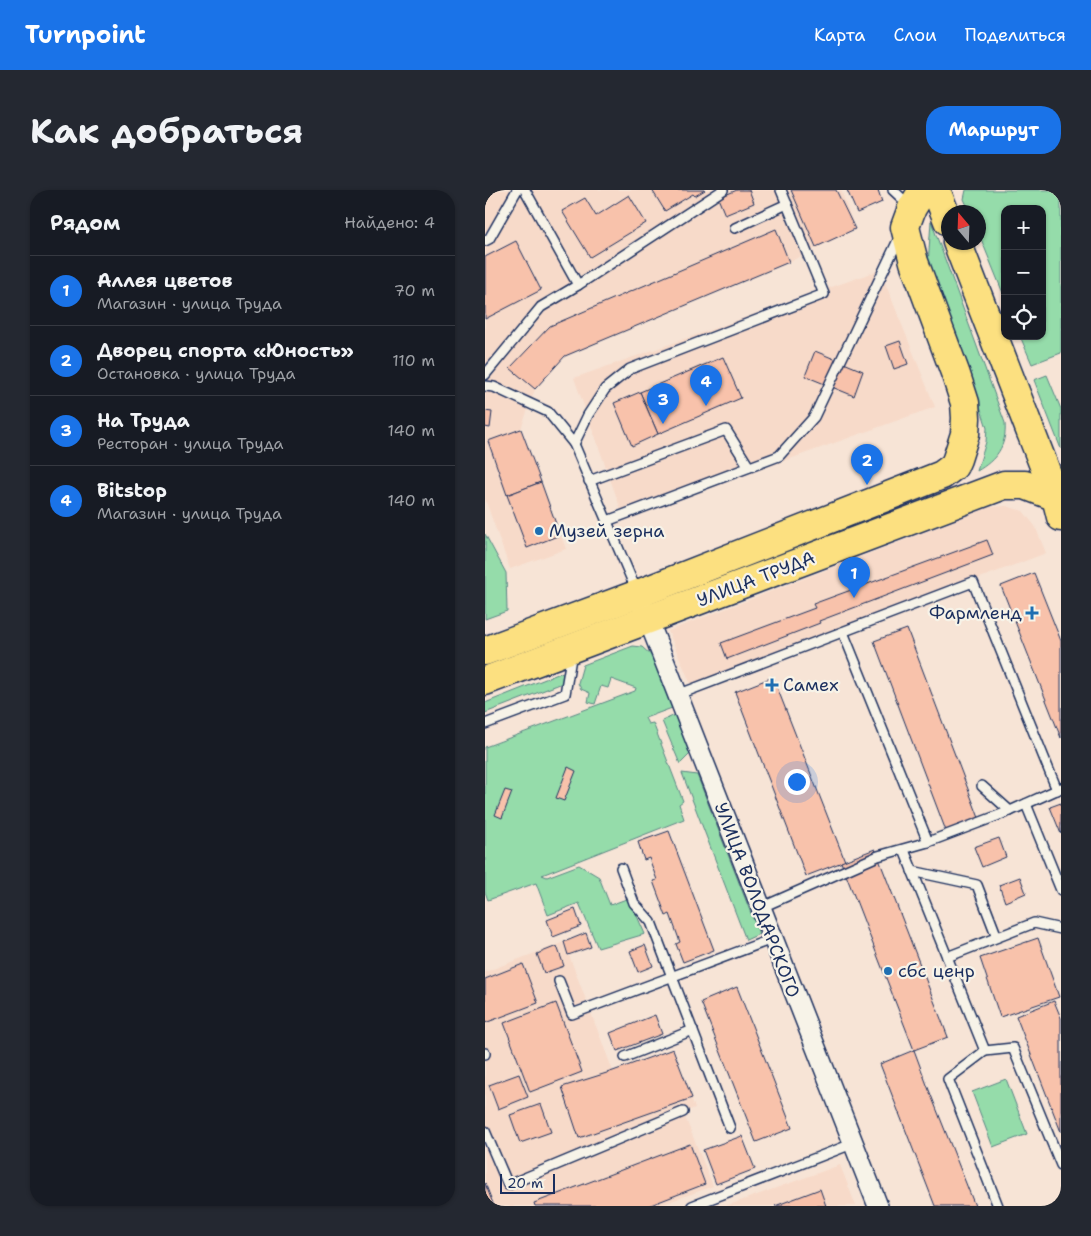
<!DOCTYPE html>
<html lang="ru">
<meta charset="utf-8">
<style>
body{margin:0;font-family:"Shantell Sans",sans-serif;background:#242831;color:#f1f3f6}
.controls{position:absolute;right:15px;top:15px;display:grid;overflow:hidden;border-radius:10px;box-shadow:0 1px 4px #0004}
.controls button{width:45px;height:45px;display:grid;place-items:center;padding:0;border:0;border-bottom:1px solid #363941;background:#171b24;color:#f1f3f6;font:25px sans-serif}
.compass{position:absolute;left:456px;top:15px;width:45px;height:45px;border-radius:50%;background:#171b24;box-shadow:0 1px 4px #0004;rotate:341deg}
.scale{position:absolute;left:15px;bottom:12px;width:55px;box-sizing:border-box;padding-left:5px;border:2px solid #1b2f5e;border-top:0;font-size:14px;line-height:18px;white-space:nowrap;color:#1b2f5e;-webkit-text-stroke:4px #f7f3e8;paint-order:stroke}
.you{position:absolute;left:311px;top:591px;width:18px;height:18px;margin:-12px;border:4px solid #fff;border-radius:50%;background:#1a73e8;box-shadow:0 0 0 8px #1a73e833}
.badge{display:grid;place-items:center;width:32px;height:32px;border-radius:50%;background:#1a73e8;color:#fff;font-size:16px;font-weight:700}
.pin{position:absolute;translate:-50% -41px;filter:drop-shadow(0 1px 2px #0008)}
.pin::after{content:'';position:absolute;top:26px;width:18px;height:15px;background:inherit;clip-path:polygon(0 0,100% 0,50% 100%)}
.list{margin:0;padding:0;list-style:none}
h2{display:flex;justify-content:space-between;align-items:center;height:65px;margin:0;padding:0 20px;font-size:21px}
h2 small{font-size:16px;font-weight:400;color:#9ea1a6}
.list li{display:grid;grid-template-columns:32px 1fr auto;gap:15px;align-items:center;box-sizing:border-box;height:70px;padding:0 20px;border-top:1px solid #363941}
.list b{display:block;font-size:19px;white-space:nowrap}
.list p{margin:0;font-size:16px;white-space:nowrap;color:#9ea1a6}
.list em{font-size:16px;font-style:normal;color:#9ea1a6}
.icon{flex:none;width:28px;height:28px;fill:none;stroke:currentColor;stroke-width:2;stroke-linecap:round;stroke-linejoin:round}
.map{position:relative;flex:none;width:576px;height:1016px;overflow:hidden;border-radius:20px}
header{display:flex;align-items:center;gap:30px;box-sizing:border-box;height:70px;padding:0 25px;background:#1a73e8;color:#fff}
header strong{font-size:24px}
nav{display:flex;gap:28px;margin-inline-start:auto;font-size:18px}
.intro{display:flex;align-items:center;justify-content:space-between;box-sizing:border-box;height:120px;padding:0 30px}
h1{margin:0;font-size:35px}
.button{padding:12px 22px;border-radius:20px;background:#1a73e8;color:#fff;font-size:18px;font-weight:700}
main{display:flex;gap:30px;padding:0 30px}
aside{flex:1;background:#171b24;border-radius:20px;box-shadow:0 1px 4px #0004}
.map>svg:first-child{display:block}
</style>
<header>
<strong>Turnpoint</strong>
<nav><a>Карта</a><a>Слои</a><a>Поделиться</a></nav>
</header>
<div class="intro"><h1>Как добраться</h1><a class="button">Маршрут</a></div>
<main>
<aside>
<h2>Рядом<small>Найдено: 4</small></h2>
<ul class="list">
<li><span class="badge">1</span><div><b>Аллея цветов</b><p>Магазин · улица Труда</p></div><em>70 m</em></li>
<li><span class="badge">2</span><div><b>Дворец спорта «Юность»</b><p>Остановка · улица Труда</p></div><em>110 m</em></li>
<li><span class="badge">3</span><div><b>На Труда</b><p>Ресторан · улица Труда</p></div><em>140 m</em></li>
<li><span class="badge">4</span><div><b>Bitstop</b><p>Магазин · улица Труда</p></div><em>140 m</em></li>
</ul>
</aside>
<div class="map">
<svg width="576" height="1016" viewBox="0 0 576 1016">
<rect width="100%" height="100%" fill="#f7e4d6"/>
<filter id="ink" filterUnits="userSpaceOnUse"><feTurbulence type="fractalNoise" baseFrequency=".02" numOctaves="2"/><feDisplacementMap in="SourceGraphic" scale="10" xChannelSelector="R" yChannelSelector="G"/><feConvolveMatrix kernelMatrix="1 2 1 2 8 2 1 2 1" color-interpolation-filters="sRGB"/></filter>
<g filter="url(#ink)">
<g fill="#f7dac9">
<path d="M0,0H356L370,39L304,72L80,166L50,199L36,239L81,359L25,379L0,309Z"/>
<path d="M395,80L450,217L139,328L89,188Z"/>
<path d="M521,316L538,321L550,336L561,363L207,497L183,441L505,317Z"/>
<path d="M79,752L128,881L188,859L210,918L198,922L228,996L173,1016H0V782Z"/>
<path d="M355,975L371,1016H241Z"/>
</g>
<g fill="#95dcaa" stroke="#588684">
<path d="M481,0H576V163L547,174L535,146H557V19H520V108L494,44L493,22H485L479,9Z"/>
<path d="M446,31L520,233C522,256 511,270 492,281L501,252L502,238L484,182L443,75Z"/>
<path d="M562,185L576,219V259L549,190Z"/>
<path d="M0,344L21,383L22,421L0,429Z"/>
<path d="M148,456L157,457L167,466L187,518L160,528L163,534L168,533L198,611L194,614L199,629L57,685L62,687L94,675L114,687L125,715L144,708L160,744L113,758L94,713L63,725L51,693L3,710L0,702V557L150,501L151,498L126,489L123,498L116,496L110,514L103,512L105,503L96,499L93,493L98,475Z"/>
<path d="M78,482V491L75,494L0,523V513Z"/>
<path d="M190,525L205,564L195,574L177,531Z"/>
<path d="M197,583L212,585L274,744L261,750Z"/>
<path d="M521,889L542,944L508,957L487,902Z"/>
</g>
<g fill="#f8c2ab" stroke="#1b2f5e">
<path d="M167,0H220L210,6L208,4L180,21Z"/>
<path d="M252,0H264L269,13L240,25L233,8Z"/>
<path d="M306,0H351L370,39L331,57Z"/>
<path d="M362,0H393L397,12L372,23Z"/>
<path d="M144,5L161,33L105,67L77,21L100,8L111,26Z"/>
<path d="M291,39L304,72L80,166L50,199L25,178L65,136Z"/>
<path d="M31,51L56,100L0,129V67Z"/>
<path d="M415,151L423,174L409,179L401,156Z"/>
<path d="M330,161L378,181L369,206L320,186Z"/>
<path d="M238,167L256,208L173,244L155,202Z"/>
<path d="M155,202L173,244L147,256L129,213Z"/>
<path d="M0,221L7,222L5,238L0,237Z"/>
<path d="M36,239L56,292L22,305L3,251Z"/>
<path d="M56,292L75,345L42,358L22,305Z"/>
<path d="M502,350L508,365L334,431L335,433L242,469L236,453L330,418L328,414Z"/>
<path d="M549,383L576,451V548L516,396Z"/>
<path d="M422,439L494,628L461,641L389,451Z"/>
<path d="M288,487L360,671L321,686L250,502Z"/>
<path d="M83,577L91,581L79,611L71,608Z"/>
<path d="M20,600L27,602L17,628L10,625Z"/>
<path d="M576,613V644L565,617Z"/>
<path d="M184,641L229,760L198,772L191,754L195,752L185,724L181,726L168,691L172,690L164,668L159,670L153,652Z"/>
<path d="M514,648L521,667L497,677L489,657Z"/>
<path d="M390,659L463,847L429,860L356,672Z"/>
<path d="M535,687L541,703L520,712L514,695Z"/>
<path d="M90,719L96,736L68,747L62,730Z"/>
<path d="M101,743L106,757L83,765L79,752Z"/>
<path d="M553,748L574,807L515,827L495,768Z"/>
<path d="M160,755L168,776L153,782L145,761Z"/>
<path d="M72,756L79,776L59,783L52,764Z"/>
<path d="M38,774L53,813L0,833V789Z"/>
<path d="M252,797L307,938L271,952L216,812Z"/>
<path d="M569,811L576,828V942L531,826Z"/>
<path d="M71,813L97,882L45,902L19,833Z"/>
<path d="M170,825L177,844L132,861L125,843Z"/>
<path d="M188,859L207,908L94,948L77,897L128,881Z"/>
<path d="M429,860L442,895L490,1016H450L395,874Z"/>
<path d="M34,884L43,907L13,919L4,895Z"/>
<path d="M56,914L66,942L35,953L25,925Z"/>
<path d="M257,946L270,979L231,994L218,960Z"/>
<path d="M205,954L220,994L163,1016H50L49,1013Z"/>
<path d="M0,993L9,1016H0Z"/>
<path d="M335,999L341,1016H290Z"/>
</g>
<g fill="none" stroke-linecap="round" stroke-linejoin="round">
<g stroke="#1b2f5e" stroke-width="12">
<g id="service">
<path d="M408,0L424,15"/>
<path d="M250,38L302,14"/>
<path d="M0,51L4,49L32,0"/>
<path d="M93,95L238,0"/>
<path d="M0,185L56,117L93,95L40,0"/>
<path d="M0,196L9,197L63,222L89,254L152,402"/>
<path d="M89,254L103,225L120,199L145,179L339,104L296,0"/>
<path d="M104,291L241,240L264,277"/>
<path d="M122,331L294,266L329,227L415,46"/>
<path d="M358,442L443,652"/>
<path d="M192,505L488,392L572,600"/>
<path d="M0,534L80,504L87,462"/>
<path d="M497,596L525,621"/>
<path d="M541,614L576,700"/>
<path d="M419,660L500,861L463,889L513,1016"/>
<path d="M136,678L149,713L166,732L245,938"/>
<path d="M427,681L492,695L512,747"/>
<path d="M275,718L393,666L443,652L525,621L576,598"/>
<path d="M462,767L549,733L576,739"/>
<path d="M74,791L87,824L287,749"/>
<path d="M500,861L528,858L576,975"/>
<path d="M0,864V863"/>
<path d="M140,867L208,840"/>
<path d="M0,941L23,995L198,922"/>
<path d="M207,1016L367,954"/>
</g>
</g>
<g stroke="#1b2f5e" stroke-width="22">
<path id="minor" d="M159,419L393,1016"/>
</g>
<g stroke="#1b2f5e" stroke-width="31">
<g id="primary">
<path d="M451,0L463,31"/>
<path d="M472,52L571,307L576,327"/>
<path d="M0,461L153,404L457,285L469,276L472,269L480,244L481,228L480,213L471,185L429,72L420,37L427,18L438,0"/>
<path d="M0,491L519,295H540L571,307"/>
</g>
</g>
<use href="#service" stroke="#f7f3e8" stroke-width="9"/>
<use href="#minor" stroke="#f7f3e8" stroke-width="19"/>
<use href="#primary" stroke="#fce080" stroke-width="28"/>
</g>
</g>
<g fill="#1f6fb2" stroke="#f7f3e8" stroke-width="2">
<circle cx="54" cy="341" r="5"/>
<path d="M544.5 415.5h5v5h5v5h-5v5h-5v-5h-5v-5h5z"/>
<path d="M284.5 487.5h5v5h5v5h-5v5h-5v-5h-5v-5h5z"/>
<circle cx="403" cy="781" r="5"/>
</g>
<g text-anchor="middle" stroke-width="4.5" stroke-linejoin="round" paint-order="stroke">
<g font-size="18" fill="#1b2f5e" stroke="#f7f3e8" text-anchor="start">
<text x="64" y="347">Музей зерна</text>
<text x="537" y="429" text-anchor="end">Фармленд</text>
<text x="298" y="501">Самех</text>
<text x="413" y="787">сбс ценр</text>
</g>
<g font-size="18" fill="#1b2f5e" stroke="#f7f3e8">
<text transform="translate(271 389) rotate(-21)" y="6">УЛИЦА ТРУДА</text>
<text transform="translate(272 710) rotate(69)" y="6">УЛИЦА ВОЛОДАРСКОГО</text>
</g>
</g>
</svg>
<div class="controls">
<button>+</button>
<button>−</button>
<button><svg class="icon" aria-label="locate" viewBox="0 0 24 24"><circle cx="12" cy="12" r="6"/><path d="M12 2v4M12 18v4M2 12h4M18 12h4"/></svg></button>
</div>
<svg class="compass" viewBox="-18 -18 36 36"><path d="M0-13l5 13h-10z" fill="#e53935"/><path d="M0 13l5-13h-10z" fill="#9ea1a6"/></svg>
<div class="scale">20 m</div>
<div class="you"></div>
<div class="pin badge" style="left:369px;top:408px">1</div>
<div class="pin badge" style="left:382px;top:295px">2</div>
<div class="pin badge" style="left:178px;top:234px">3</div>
<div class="pin badge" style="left:221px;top:216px">4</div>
</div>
</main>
